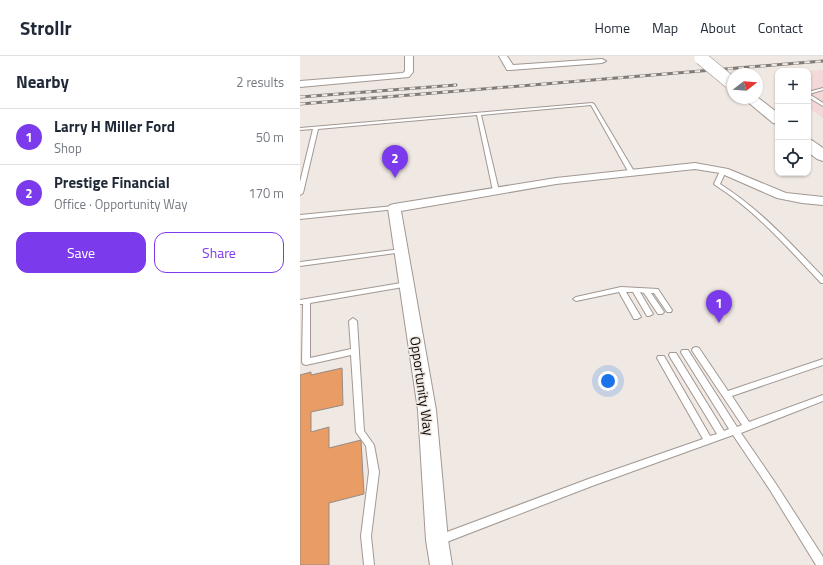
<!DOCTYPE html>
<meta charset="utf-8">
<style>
body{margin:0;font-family:"Titillium Web",sans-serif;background:#f6f6f7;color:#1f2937}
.controls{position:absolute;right:12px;top:12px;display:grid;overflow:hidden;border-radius:8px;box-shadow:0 1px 3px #0004}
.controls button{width:36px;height:36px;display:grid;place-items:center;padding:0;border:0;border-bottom:1px solid #e0e1e3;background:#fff;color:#1f2937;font:20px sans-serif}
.compass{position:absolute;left:427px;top:12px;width:36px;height:36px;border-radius:50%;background:#fff;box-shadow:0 1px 3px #0004;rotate:73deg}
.you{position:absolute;left:308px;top:325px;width:14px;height:14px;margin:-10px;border:3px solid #fff;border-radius:50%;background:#1a73e8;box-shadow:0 0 0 6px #1a73e833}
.badge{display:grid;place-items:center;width:26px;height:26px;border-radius:50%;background:#7c3aed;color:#fff;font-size:13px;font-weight:700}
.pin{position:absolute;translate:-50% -33px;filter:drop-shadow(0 1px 2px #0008)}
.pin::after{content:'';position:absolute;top:21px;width:14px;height:12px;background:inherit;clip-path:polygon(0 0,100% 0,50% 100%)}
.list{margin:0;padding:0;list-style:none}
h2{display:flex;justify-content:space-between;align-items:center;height:52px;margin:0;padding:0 16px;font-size:17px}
h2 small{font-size:13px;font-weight:400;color:#747a83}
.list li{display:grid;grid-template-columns:26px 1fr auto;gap:12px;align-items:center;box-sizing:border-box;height:56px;padding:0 16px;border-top:1px solid #e0e1e3}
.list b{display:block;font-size:15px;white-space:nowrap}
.list p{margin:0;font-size:13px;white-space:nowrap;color:#747a83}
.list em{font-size:13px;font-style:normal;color:#747a83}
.actions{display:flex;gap:8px;padding:12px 16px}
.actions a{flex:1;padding:9px 0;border:1px solid #7c3aed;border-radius:12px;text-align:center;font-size:14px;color:#7c3aed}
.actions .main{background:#7c3aed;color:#fff}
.icon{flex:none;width:22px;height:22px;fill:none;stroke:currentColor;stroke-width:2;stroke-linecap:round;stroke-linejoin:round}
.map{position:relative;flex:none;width:523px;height:509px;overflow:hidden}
header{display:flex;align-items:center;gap:24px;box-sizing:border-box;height:56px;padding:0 20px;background:#fff;border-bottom:1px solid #e0e1e3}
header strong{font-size:19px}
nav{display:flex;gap:22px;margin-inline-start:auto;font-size:14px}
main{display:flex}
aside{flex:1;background:#fff}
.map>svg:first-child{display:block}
</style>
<header>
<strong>Strollr</strong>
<nav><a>Home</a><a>Map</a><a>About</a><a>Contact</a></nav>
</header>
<main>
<aside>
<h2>Nearby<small>2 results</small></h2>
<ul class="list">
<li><span class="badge">1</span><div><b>Larry H Miller Ford</b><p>Shop</p></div><em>50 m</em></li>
<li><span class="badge">2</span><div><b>Prestige Financial</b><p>Office · Opportunity Way</p></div><em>170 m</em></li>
</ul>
<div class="actions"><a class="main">Save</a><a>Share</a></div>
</aside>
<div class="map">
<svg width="523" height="509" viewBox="0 0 523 509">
<rect width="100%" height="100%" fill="#f0e8e2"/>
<path fill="#f3d8d7" d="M523,14V62L508,51V15Z"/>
<path fill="#e99c63" stroke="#948c87" d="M42,312L43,349L11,356V376L29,371V392L61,384L64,438L29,447V509H0V319L11,316V319Z"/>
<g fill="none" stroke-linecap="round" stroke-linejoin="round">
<g stroke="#a19893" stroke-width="2">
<g id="lane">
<path d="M523,32V34L509,38L523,47V50L508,41V36Z"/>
<path d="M292,47L294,48L335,117L334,118L332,119L329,117L291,49L181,59L199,135L196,137L193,135L177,59L18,73L3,137L0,139V126L13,73L0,74V72Z"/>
<path d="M423,113L426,115L420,128C460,153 490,187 523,221V227H521C487,191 456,155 415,129L414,128L420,115Z"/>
<path d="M94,150L96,151V153L0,163V159Z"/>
<path d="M101,193L103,194L104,195L103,196L0,210V206Z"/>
<path d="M107,226L110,228L109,230L10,247V302L51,293L49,265L53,262L57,265L64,375L74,389L79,416L71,480L74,509H64L61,480L69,416L66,390L56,376L51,299L6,309L3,308L2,306L3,248H0V244Z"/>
<path d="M321,231L358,233L372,254L371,256H367L354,237H351L364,256L362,258H358L344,237L340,236L353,258L349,260H347L333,236H326L341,261L337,263H334L319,236L276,245L273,243L276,241Z"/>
<path d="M396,291L399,292L428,335L523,303V309L432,340L449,366L523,339V345L441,377L476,428L523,501V509H516L470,434L433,379L292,430L139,489L135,488L134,484L135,480L139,479L291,422L403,383L357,302L358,300H364L410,380L417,378L370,301L369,299L370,297H376L424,375L429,373L382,298L381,296L382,294H388L437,371L442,369L393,296L392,294L393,292Z"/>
</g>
</g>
<g stroke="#a19893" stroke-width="2">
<g id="street">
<path d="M105,0H113V16L109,21L0,31V25L103,17L105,15Z"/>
<path d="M199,0H207L213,9L302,3L306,5L302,7L210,14H207Z"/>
<path d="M395,107L428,113L486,137L523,141V149L502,147L477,142L420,117L395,113L256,128L101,155L136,354L148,484L152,509H130L126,484L118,354L88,152L90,149L94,148L256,122Z"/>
</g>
</g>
<g stroke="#a19893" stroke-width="2">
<g id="primary">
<path d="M457,41L478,57V68L473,67L443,42Z"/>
<path d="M508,83L513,85L523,92V105L517,103L508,96Z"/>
</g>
</g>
<use href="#lane" fill="#fff" fill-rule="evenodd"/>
<use href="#street" fill="#fff" fill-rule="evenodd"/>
<use href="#primary" fill="#fff" fill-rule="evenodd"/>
<g stroke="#807b77" stroke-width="3">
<g id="rail">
<path d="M0,41L156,29"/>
<path d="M0,48L523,5"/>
</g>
</g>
<use href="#rail" stroke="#f0e8e2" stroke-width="2" stroke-dasharray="5.5" stroke-linecap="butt"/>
<g stroke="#a19893" stroke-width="14" stroke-linecap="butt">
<path id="primary-bridge" d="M401,2L430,26"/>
</g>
<use href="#primary-bridge" stroke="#fff" stroke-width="13"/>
</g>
<g text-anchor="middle" stroke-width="3" stroke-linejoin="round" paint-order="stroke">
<g font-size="14" fill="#0e0b09" stroke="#f0e8e2">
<text transform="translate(122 330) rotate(82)" y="5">Opportunity Way</text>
</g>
</g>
</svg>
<div class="controls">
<button>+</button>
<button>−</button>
<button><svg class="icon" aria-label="locate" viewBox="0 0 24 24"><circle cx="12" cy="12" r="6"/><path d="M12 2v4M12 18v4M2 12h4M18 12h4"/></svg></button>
</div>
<svg class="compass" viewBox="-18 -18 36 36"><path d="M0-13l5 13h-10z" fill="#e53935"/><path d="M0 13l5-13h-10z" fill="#747a83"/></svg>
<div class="you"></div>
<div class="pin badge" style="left:419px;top:267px">1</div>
<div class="pin badge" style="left:95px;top:122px">2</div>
</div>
</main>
